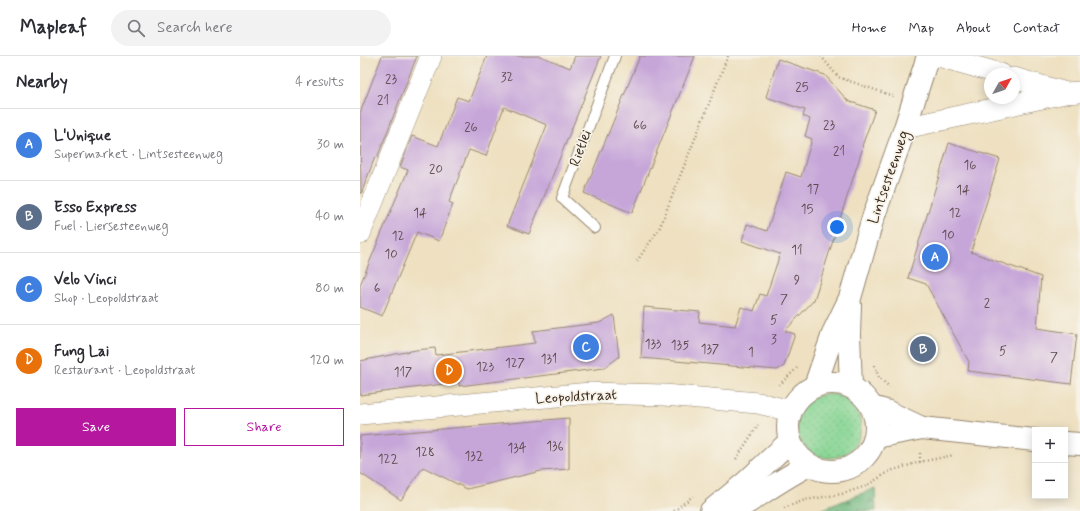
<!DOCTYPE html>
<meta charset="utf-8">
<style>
body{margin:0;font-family:Mynerve,sans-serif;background:#f2f2f3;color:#2b2b33}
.controls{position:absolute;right:12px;bottom:12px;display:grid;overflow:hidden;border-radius:0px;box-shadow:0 2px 10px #0003}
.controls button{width:36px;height:36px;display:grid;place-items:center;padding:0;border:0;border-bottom:1px solid #e1e1e2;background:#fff;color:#2b2b33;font:20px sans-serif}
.compass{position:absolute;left:624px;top:12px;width:36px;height:36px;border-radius:50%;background:#fff;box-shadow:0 2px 10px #0003;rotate:50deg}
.you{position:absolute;left:477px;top:171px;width:14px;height:14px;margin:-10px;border:3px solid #fff;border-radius:50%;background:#1a73e8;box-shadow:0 0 0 6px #1a73e833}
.badge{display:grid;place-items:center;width:26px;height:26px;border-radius:50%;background:#b5179e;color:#fff;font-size:13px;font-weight:700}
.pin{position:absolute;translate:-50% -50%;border:2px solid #fff;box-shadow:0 1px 4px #0006}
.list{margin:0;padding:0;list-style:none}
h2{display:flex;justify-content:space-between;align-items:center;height:52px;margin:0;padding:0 16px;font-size:17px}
h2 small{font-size:13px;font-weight:400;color:#7c7c81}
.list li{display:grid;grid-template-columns:26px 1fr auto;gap:12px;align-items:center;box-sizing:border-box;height:72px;padding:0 16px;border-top:1px solid #e1e1e2}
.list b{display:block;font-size:15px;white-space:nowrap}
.list p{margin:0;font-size:13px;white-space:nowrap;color:#7c7c81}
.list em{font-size:13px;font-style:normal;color:#7c7c81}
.actions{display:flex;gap:8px;padding:12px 16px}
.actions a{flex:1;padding:9px 0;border:1px solid #b5179e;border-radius:0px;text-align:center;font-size:14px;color:#b5179e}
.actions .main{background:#b5179e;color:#fff}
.icon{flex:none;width:22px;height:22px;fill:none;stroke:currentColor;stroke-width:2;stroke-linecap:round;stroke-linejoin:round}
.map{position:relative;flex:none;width:720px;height:455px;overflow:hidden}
header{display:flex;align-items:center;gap:24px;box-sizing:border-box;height:56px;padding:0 20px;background:#fff;border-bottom:1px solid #e1e1e2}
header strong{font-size:19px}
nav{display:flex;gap:22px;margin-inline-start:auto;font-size:14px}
.search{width:280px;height:36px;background:#f2f2f3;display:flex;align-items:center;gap:10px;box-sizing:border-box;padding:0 14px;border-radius:22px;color:#7c7c81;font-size:15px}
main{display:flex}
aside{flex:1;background:#fff}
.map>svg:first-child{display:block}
</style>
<header>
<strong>Mapleaf</strong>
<div class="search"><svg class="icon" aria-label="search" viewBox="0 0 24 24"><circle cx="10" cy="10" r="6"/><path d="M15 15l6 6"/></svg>Search here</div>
<nav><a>Home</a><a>Map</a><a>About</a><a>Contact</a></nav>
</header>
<main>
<aside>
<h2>Nearby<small>4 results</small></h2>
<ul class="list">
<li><span class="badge" style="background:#3f7fe0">A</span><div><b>L'Unique</b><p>Supermarket · Lintsesteenweg</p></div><em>30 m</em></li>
<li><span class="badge" style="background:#5c6f8a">B</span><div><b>Esso Express</b><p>Fuel · Liersesteenweg</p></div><em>40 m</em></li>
<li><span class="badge" style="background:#3f7fe0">C</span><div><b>Velo Vinci</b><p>Shop · Leopoldstraat</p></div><em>80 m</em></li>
<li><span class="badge" style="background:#e8710a">D</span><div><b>Fung Lai</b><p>Restaurant · Leopoldstraat</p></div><em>120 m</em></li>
</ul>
<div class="actions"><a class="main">Save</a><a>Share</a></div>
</aside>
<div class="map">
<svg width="720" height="455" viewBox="0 0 720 455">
<defs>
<pattern id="grass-dots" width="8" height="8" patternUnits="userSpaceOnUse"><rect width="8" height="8" fill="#88d594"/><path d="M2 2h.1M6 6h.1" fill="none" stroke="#76b77f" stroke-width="1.8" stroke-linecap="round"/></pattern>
<pattern id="forest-firs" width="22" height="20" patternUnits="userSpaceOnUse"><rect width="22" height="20" fill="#6eb67e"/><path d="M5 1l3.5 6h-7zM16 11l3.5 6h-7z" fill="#5c9467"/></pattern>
</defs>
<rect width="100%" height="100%" fill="#f7f3e8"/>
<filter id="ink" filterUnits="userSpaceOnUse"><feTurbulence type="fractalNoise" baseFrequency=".025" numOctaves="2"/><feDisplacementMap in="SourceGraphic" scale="8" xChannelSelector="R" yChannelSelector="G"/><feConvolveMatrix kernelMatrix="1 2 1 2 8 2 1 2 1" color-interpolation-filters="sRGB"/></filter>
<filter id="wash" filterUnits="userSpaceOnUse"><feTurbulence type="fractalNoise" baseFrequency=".012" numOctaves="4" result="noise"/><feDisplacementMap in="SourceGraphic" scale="16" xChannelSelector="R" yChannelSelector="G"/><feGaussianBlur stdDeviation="0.9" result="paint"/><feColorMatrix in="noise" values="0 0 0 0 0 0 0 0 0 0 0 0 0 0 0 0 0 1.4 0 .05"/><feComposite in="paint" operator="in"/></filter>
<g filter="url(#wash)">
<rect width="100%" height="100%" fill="#eee0c0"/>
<circle fill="url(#grass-dots)" stroke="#628059" cx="469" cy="370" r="32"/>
<path fill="url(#forest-firs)" stroke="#54704e" d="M515,432L516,455H458Z"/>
<g id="blocks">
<g fill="#c6a6d9">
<path d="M22,0H57L17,102L15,101L1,138L0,57Z"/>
<path d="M127,0H180L210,12L215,0H241L169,178L147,170L187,69L144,51L126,100L109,94L89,146L93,148L79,185L57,176L22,260L0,251V229L48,114L40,111L52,80L78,90L97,41L109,45Z"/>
<path d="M280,0H335L272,157L224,137Z"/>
<path d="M418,3L465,19L488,45L515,54L502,90L503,91L454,244L425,275L435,278L424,310L417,314L281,302L284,251L340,256L339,266L375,270L381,251L394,255L400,238L406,240L420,198L382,185L387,168L407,175L426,116L441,121L452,83L445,80L450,63L443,60L445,54L406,41Z"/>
<path d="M589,87L640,103L611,196L681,221L677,272L717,278L711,328L608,315L609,306L566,228L548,222Z"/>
<path d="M254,259L259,301L244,312L99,330V326L0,339V305L56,294L75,292L76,299L175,287L173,275L239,267Z"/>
<path d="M209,362V413L181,415L107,433L63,411L41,444L0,417V380Z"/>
</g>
</g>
</g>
<g filter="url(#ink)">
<use href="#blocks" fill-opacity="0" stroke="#94856f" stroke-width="1"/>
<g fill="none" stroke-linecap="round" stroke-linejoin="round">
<g stroke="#94856f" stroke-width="12">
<path id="lane" d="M235,172L202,142L255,0"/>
</g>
<g stroke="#94856f" stroke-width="22">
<g id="street">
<path d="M578,0L641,18"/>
<path d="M654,22L703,36"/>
<path d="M545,72L705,37L720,36"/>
<path d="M0,178L71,0"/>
<path d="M0,358L230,337L304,339L398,347L431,355"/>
</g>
</g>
<g stroke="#94856f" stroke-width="24">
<g id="secondary">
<path d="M490,249L489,279L491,331"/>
<path d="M455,330L474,275L490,242L512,165L545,72L568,0"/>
</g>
</g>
<g stroke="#94856f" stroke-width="24">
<g id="primary">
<circle cx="472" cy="371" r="44"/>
<path d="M512,351L526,355L562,372"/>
<path d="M516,381L562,372L675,384"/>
<path d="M705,387L720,388"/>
<path d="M351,455L385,427L430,385"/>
<path d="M374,455C399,440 423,422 449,409"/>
</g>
</g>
<g stroke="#94856f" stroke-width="2.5" stroke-dasharray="1 3" stroke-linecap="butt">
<path d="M461,0L478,21L533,40"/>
<path d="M277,205L299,173L368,0"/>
<path d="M514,309L519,322L530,331"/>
<path d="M419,329L437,312"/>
<path d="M376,403L398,369"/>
<path d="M560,406V394"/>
<path d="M424,452L445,444L482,438L506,430L530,415L560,406L594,399"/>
<path d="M314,455L333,440"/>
</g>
<use href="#lane" stroke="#fff" stroke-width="10"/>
<use href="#street" stroke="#fff" stroke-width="21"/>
<use href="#secondary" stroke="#fff" stroke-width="22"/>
<use href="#primary" stroke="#fff" stroke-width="22"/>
</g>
</g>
<g text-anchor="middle" stroke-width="3.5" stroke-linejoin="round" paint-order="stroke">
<g font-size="13" fill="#5e494d">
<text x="147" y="25">32</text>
<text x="31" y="27">23</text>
<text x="442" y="35">25</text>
<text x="23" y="48">21</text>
<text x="280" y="73">66</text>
<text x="469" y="73">23</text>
<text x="111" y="75">26</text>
<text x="479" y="99">21</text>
<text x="610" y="113">16</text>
<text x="76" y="117">20</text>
<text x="453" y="137">17</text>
<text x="603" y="138">14</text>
<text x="447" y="157">15</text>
<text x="60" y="161">14</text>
<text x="595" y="161">12</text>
<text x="588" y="183">10</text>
<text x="38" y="184">12</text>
<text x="437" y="198">11</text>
<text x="31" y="202">10</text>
<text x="437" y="228">9</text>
<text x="17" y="236">6</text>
<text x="424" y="247">7</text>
<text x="627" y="251">2</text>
<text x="414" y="268">5</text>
<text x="414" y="287">3</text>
<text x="293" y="292">133</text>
<text x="320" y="293">135</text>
<text x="350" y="297">137</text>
<text x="643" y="299">5</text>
<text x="391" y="300">1</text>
<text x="694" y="305">7</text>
<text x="189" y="307">131</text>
<text x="155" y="311">127</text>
<text x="125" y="315">123</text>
<text x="43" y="320">117</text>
<text x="195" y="394">136</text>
<text x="157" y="396">134</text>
<text x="65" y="400">128</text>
<text x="114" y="404">132</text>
<text x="28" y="407">122</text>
</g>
<g font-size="15" fill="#3b2a1e" stroke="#f7f3e8">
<text transform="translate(220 92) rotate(-70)" y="5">Rietlei</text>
<text transform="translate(528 121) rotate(-71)" y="5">Lintsesteenweg</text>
<text transform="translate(216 340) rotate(-3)" y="5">Leopoldstraat</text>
</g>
</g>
</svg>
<div class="controls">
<button>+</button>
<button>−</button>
</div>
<svg class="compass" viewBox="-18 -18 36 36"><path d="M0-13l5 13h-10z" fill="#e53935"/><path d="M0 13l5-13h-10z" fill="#7c7c81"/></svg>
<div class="you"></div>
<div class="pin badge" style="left:575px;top:201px;background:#3f7fe0">A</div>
<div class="pin badge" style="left:563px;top:293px;background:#5c6f8a">B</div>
<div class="pin badge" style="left:226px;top:291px;background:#3f7fe0">C</div>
<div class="pin badge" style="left:89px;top:315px;background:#e8710a">D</div>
</div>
</main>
